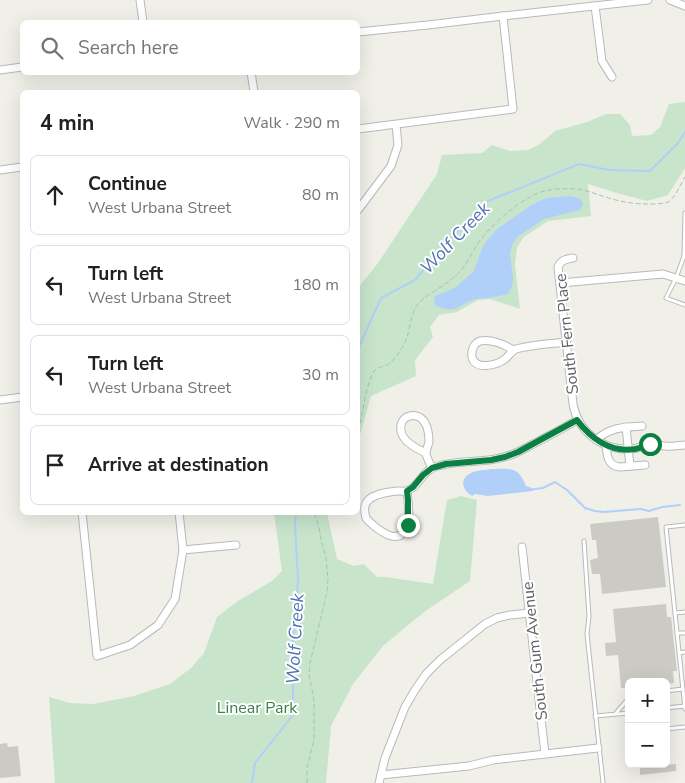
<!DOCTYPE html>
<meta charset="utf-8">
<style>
body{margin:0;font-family:"Nunito Sans",sans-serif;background:#f6f6f6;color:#202124}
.controls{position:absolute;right:15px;bottom:15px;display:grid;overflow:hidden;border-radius:8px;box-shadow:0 5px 20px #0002}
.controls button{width:45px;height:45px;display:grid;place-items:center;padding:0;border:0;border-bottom:1px solid #e0e0e0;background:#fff;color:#202124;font:25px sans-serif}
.stop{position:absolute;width:15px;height:15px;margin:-11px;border:4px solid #0b8043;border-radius:50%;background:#fff}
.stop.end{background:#0b8043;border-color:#fff;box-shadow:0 1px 5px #0008}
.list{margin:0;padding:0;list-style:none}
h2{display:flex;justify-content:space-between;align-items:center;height:65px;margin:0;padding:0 20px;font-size:21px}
h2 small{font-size:16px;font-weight:400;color:#757577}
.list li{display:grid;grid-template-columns:32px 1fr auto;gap:15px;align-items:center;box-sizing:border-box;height:80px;margin:0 10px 10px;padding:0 10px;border:1px solid #e0e0e0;border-radius:8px}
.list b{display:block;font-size:19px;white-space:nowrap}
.list p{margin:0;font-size:16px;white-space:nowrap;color:#757577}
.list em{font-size:16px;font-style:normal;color:#757577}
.icon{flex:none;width:28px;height:28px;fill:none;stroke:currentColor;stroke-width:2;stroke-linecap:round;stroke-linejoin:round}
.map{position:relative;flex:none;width:685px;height:783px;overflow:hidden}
.search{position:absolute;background:#fff;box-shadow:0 5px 20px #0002;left:20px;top:20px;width:340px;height:55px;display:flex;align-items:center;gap:12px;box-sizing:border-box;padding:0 18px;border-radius:8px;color:#757577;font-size:19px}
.panel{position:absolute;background:#fff;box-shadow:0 5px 20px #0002;left:20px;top:90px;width:340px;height:425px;border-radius:8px}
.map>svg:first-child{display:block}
</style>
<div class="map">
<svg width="685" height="783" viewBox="0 0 685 783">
<rect width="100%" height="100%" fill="#f0f0e9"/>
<g fill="#c8e5cc">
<path d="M685,102V168L668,195L647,201L620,194L588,184L591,216L548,221L524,237L517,247L515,265L520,309L490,299L478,300L457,312L439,315L430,327L433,337L415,360L416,376L371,396L358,442V288L378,263L437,174L442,155L482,153L492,145L510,151L528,150L540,144L555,131L587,122L606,114H620L630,125L632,136L651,135L660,127L669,104Z"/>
<path d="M461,496L477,500L470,581L424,612L383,646L353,684L331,726L326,783H55L49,697L70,703L93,704L134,696L170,684L191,668L204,653L217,617L238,601L272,581L282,571L274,513H327L337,559L354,566L364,564L377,577H386L433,584L447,500Z"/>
</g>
<g fill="#b0cff9">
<path d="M568,196C575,197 581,197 583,205L580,210L544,219L517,237L512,245L510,254L513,278L512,286L508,294C502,295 495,297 488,298C484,299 480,298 476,299C458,304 457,316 435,305L434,300L435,296L455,288L474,271L483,246L496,230L533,204L546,198Z"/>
<path d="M492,469C511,469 518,466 526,486L535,489L533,491L488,496L475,494L472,496C462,490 459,479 471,473C477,470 485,470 492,469Z"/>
</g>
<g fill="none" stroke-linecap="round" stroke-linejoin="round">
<g stroke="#b0cff9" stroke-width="2">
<path d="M358,349L381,298L415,280L451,238L486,202L579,164L609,170L650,171L678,143L685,132"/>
<path d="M535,489L543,488L555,482L567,490L585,508L595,511L604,512L641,509L649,511L662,507L680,505"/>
<path d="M252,783L255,763L293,715V642L298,580L295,524L296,512"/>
</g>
</g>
<g fill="#cccac5">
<path d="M658,517L666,587L602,594L600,574H592L590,560L598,558L596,540H592L590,524Z"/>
<path d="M666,604L667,617H671L677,671H673L674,683L666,684V682H629V688H621L618,655L606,656L605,643L616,642L613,609Z"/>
<path d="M7,743L8,747L18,746L21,776L0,778V744Z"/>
<path d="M676,764V771L640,775V767Z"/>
</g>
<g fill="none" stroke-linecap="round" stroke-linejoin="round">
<g stroke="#b8b9bd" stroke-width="5">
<g id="lane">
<path d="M684,256L685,213"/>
<path d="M685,257L684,256L676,278L666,298L685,305"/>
<path d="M685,525L666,527L685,709"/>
<path d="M584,541L589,616L587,634L603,783"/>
<path d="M675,613L685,612"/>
<path d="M677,633H685"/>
<path d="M679,653L685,652"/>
<path d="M666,691L683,689"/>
<path d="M666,708L685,706"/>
<path d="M616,713L629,698"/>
<path d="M595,716L629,713"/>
<path d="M666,729L685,727"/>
</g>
</g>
<g stroke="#b8b9bd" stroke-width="9">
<g id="street">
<path d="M140,0L143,22"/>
<path d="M670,0L685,6"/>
<path d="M595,6L602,61L612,77"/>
<path d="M358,32L428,25L503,16L648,0"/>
<path d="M0,70L22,67"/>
<path d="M251,72L254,92"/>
<path d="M358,129L513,109L503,16"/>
<path d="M0,170L22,167"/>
<path d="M358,210L391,166L398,145L396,125"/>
<path d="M573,258C566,259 561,260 558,267L573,404C578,432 603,451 631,449C638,449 644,445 650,444C655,444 661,446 666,446C672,447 679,445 685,445"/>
<path d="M560,283L663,274L685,281"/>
<path d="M513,350C504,344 491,339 480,341C474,343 471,350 472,357C475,371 497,365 505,359C509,356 511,351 516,349C532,345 549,344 566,342"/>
<path d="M0,400L22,397"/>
<path d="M626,427L630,466"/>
<path d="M596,440C610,427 624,427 642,426"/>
<path d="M606,446C607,456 608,466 620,467L645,465"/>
<path d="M426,453C417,449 403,442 401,431C398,415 418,410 425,423C428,428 429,437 429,442C428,446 426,450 426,454C427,458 430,464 432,468"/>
<path d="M407,491C408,501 411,520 406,529C398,544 383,533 374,526C371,523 368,521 366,518C365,514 364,510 365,506C368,494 387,492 398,491C401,491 405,492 409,490C420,485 422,470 438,466C462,459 489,464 513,454C521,451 529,446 537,442C550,435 564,428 577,420"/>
<path d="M82,512L97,656L130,645L158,625L175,599L183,550L179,512"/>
<path d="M522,547L545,754"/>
<path d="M183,550L236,545"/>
<path d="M381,775L469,766L493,760L598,748"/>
<path d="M379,783L385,758L405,707L415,690L426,674L440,660L485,624L497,618L510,615L530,613"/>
</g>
</g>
<g stroke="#a1c6b1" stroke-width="1" stroke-dasharray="5 2.5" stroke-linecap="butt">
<path d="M358,431C363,414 365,388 373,373C376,366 384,367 389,364C394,360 398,354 401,349C411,337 408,320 416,307C421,297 445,286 454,277C466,268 470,255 478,243C490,226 518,201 538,193C549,189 564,188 576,189C589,190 602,197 616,200C627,203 638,204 649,204C655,204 663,204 668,202C676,197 680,185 685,177"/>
<path d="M307,783V768L314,740V700L309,675L310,663L327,592L328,580L326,558L321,540L319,527L314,512"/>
</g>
<use href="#lane" stroke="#fff" stroke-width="3"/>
<use href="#street" stroke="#fff" stroke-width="7"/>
</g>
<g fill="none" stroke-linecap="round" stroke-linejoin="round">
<path stroke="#0b8043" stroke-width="6" d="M408,525V500L407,491L413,487L423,475L432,468L446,464L491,460L505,457L518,452L577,420C591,439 611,453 635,449C640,448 645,446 650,444"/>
</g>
<g text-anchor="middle" stroke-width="4" stroke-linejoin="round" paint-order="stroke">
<g font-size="16" fill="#606267" stroke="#fff">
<text transform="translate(566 334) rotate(-96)" y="6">South Fern Place</text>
<text transform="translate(534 651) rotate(-96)" y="6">South Gum Avenue</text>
</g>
<g font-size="16" fill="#3c8149" stroke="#fff">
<text x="257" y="713">Linear Park</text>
</g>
<g font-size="18" font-style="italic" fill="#5072b3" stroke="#fff">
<text transform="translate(455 238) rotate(-46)" y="6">Wolf Creek</text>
<text transform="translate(295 639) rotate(-87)" y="6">Wolf Creek</text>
</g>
</g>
</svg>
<div class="controls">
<button>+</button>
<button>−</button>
</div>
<div class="stop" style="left:650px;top:444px"></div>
<div class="stop end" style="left:408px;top:525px"></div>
<div class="search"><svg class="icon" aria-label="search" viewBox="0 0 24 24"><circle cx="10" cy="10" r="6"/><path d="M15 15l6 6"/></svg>Search here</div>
<section class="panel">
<h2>4 min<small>Walk · 290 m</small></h2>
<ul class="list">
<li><svg class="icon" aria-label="ahead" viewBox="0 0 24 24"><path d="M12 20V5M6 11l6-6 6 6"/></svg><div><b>Continue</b><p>West Urbana Street</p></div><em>80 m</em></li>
<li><svg class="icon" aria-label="left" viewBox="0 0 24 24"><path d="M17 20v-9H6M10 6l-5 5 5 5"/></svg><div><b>Turn left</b><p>West Urbana Street</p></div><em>180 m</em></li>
<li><svg class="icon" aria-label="left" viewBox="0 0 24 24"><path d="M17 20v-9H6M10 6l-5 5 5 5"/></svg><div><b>Turn left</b><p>West Urbana Street</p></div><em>30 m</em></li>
<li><svg class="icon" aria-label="arrive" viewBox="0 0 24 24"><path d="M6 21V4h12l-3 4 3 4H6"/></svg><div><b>Arrive at destination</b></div></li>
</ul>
</section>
</div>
